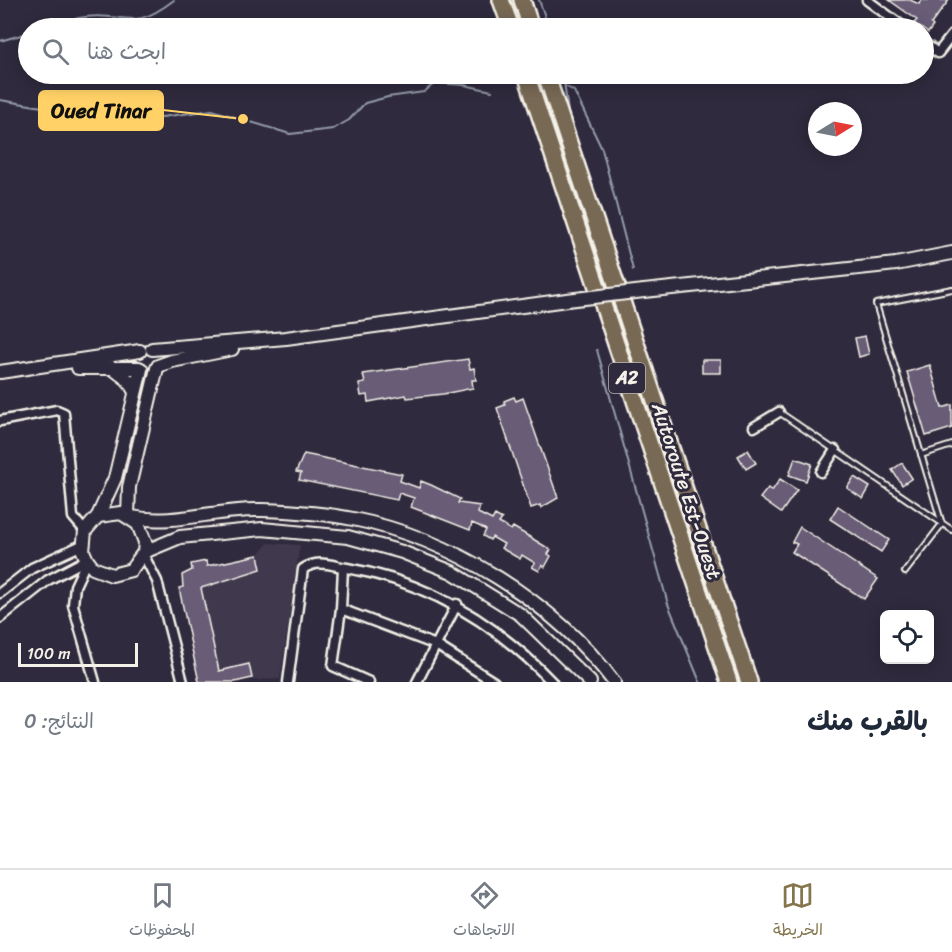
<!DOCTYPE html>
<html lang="ar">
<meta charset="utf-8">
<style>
body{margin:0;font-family:Sriracha,"Playpen Sans Arabic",sans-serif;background:#f2f2f3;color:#1f2937;direction:rtl}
.controls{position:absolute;right:18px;bottom:18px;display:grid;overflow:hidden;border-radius:9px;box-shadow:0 3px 15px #0003}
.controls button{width:54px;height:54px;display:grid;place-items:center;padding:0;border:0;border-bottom:2px solid #e0e1e3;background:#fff;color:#1f2937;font:30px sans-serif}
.compass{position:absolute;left:808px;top:102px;width:54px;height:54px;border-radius:50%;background:#fff;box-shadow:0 3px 15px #0003;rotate:80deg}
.scale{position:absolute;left:18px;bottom:15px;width:120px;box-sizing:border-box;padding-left:6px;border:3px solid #f4f1e8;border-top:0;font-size:16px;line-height:21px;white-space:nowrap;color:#f4f1e8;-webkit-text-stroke:4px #2f2a3d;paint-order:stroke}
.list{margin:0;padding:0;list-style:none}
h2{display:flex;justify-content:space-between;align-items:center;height:78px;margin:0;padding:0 24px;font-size:26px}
h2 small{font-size:20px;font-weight:400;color:#747a83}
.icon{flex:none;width:33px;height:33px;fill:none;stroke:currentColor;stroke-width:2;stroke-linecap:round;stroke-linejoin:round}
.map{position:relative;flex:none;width:952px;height:682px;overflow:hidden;direction:ltr}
.search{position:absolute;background:#fff;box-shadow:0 3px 15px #0003;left:18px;right:18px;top:18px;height:66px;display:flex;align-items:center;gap:15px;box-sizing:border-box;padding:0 21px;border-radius:33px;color:#747a83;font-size:22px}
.sheet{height:186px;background:#fff}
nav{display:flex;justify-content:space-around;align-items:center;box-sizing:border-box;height:84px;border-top:2px solid #e0e1e3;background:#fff;font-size:16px;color:#747a83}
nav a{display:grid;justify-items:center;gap:3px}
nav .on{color:#84754c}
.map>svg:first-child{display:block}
</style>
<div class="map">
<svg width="952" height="682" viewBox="0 0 952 682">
<rect width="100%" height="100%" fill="#2f2a3d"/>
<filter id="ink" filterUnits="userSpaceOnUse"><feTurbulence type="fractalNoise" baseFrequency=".0167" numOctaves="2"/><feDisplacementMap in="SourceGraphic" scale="12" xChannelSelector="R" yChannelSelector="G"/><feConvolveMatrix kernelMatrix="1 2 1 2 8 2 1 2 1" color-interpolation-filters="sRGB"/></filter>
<g filter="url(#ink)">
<path fill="#40394e" d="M268,543L300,545L280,679L199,682L179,588L182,587V575L192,569L191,564L206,561L208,566L258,555Z"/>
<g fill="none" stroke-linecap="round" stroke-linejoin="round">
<g stroke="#959caa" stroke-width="2">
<path d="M539,0L549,28"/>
<path d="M44,28C57,25 71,18 85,17C128,12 131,33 174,0"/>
<path d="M0,41L28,33"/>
<path d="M563,74L569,120"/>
<path d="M565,86L574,91L602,149L633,270"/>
<path d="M0,100L42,107L112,124L212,110L290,134L333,129L349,120L365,103L388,97L424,92L435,83L464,85L492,91"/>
<path d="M597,350L668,604L700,682"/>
</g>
</g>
<g fill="#675b77" stroke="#f4f1e8" stroke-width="1.5">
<path d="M889,0H910L919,4L921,0H949L931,24L933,26L928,33L914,23L917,20Z"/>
<path d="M865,336L869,354L859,357L855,338Z"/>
<path d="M468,359L470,369L474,368L476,380H472L473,388L443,394L407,398L406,395L368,402L367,395L361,396L359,384L365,383L363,374Z"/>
<rect x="702" y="360" width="19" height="13"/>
<path d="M930,365L942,408L952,405V428L926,436L907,372Z"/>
<path d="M514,397L516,401L523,398L558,498L541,508L540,505L531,508L497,408L505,405L504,401Z"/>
<path d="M748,450L756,463L746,469L738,456Z"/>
<path d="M304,454L402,474L400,481L419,488L421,481L431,485L460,499L458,503L480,506L478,513L492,520L495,515L502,519L499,523L511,530L513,527L533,539L551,550L548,554L551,556L545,567L542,565L539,571L532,567L535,563L522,555L520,559L513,555L501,548L504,544L492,537L490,540L483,536L486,530L479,526L472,523L470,530L411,507L414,498L399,493L397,500L299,480L301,473L296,472Z"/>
<path d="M795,458L812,464L806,481L789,475Z"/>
<path d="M902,463L912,478L902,485L892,470Z"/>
<path d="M854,477L870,487L863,499L847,488Z"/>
<path d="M780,479L797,490L781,513L760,498L768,488L772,491Z"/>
<path d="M838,506L889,540L881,552L830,519Z"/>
<path d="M800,527L878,579L864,599L792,552L797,544L792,542Z"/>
<path d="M258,555L261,569L201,588L219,671L249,664L252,678L235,682H199L179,588L183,587L182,575L192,570L191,564L206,561L207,566Z"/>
</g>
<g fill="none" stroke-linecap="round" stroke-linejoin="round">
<g stroke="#f4f1e8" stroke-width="8">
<g id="service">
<path d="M779,412L952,530"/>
<path d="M921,455L952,445"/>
<path d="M942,524L876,304L952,289"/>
<path d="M905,572L942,524"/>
</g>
</g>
<g stroke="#f4f1e8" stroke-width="13">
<g id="minor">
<path d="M867,0L905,28"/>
<path d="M924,43L938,53L952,35"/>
<path d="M0,421L57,410L64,413L73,517L85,531"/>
<path d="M754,427L779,412"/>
<path d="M821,472L835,450"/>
<path d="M143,554L157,581L183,682"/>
<path d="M87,560L75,586L73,605L95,682"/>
<path d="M343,568L341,609L436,645L494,682"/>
<path d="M0,593L32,568L82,545"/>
<path d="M341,609L333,666L369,682"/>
<path d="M0,618L48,580L86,560"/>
<path d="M288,682L303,569C318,559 330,565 347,568C429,582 495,622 552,682"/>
<path d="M417,682L457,604"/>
</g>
</g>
<g stroke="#f4f1e8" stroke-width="16">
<g id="secondary">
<path d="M644,291L896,264L952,253"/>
<path d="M152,349L286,338L567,300"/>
<path d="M158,366L172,361L232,349"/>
<path d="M111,367L128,380L135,392"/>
<path d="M78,368H139"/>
<path d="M0,372L140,351"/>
<path d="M98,516L115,478L141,369"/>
<path d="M128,516L129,487L157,368"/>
<path d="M131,517C175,526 218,508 262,510C291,511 324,513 353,519C451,538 554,602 614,682"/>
<path d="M144,552L145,542L138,524L121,513L98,516L85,531L83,551L87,560L93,568L112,575L131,570L144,552L180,537L262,529L348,537L402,552L452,572L521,615L590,682"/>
</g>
</g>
<g stroke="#f4f1e8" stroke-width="20">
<g id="motorway">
<path d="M501,0L511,28"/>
<path d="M522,0L531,28"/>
<path d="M526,74L729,682"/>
<path d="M546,74L749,682"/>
</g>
</g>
<use href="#service" stroke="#2f2a3d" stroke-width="4"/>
<use href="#minor" stroke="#2f2a3d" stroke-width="8"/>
<use href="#secondary" stroke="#2f2a3d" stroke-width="12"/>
<use href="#motorway" stroke="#786954" stroke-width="15"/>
<g stroke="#f4f1e8" stroke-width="16" stroke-linecap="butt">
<path id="secondary-bridge" d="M567,300L644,291"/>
</g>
<use href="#secondary-bridge" stroke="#2f2a3d" stroke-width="12"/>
</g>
</g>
<g text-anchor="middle" stroke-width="6" stroke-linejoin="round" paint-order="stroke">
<rect fill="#2f2a3d" stroke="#b9b5b5" stroke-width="1.5" x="609" y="363" width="36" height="30" rx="4.5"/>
<g font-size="18" font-weight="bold" fill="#f4f1e8">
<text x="627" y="384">A2</text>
</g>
<g font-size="20" fill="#f4f1e8" stroke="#2f2a3d">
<text transform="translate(687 491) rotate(72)" y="7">Autoroute Est-Ouest</text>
</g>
</g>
<path fill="none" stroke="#ffd166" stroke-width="2" d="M243 119L163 110"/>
<circle fill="#ffd166" stroke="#2f2a3d" stroke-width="2" cx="243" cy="119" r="6"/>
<rect fill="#ffd166" stroke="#ffd166" stroke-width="2" x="39" y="91" width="124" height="39" rx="6"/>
<g font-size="21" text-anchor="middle" font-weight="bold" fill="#111">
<text x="101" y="118">Oued Tinar</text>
</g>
</svg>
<div class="controls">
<button><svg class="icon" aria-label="locate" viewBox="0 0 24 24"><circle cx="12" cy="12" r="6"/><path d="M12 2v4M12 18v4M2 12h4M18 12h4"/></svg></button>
</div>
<svg class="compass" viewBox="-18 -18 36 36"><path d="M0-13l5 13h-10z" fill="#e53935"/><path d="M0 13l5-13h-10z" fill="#747a83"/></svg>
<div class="scale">100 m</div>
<div class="search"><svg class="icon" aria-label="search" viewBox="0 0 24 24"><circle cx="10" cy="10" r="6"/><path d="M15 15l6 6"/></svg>ابحث هنا</div>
</div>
<section class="sheet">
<h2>بالقرب منك<small>النتائج: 0</small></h2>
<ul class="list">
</ul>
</section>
<nav>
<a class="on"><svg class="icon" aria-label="map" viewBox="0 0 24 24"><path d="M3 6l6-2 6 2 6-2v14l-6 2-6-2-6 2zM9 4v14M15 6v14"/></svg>الخريطة</a>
<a><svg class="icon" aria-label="directions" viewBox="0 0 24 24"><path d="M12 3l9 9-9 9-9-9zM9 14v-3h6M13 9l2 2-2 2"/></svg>الاتجاهات</a>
<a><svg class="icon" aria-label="saved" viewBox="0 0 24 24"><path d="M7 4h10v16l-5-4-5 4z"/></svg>المحفوظات</a>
</nav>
